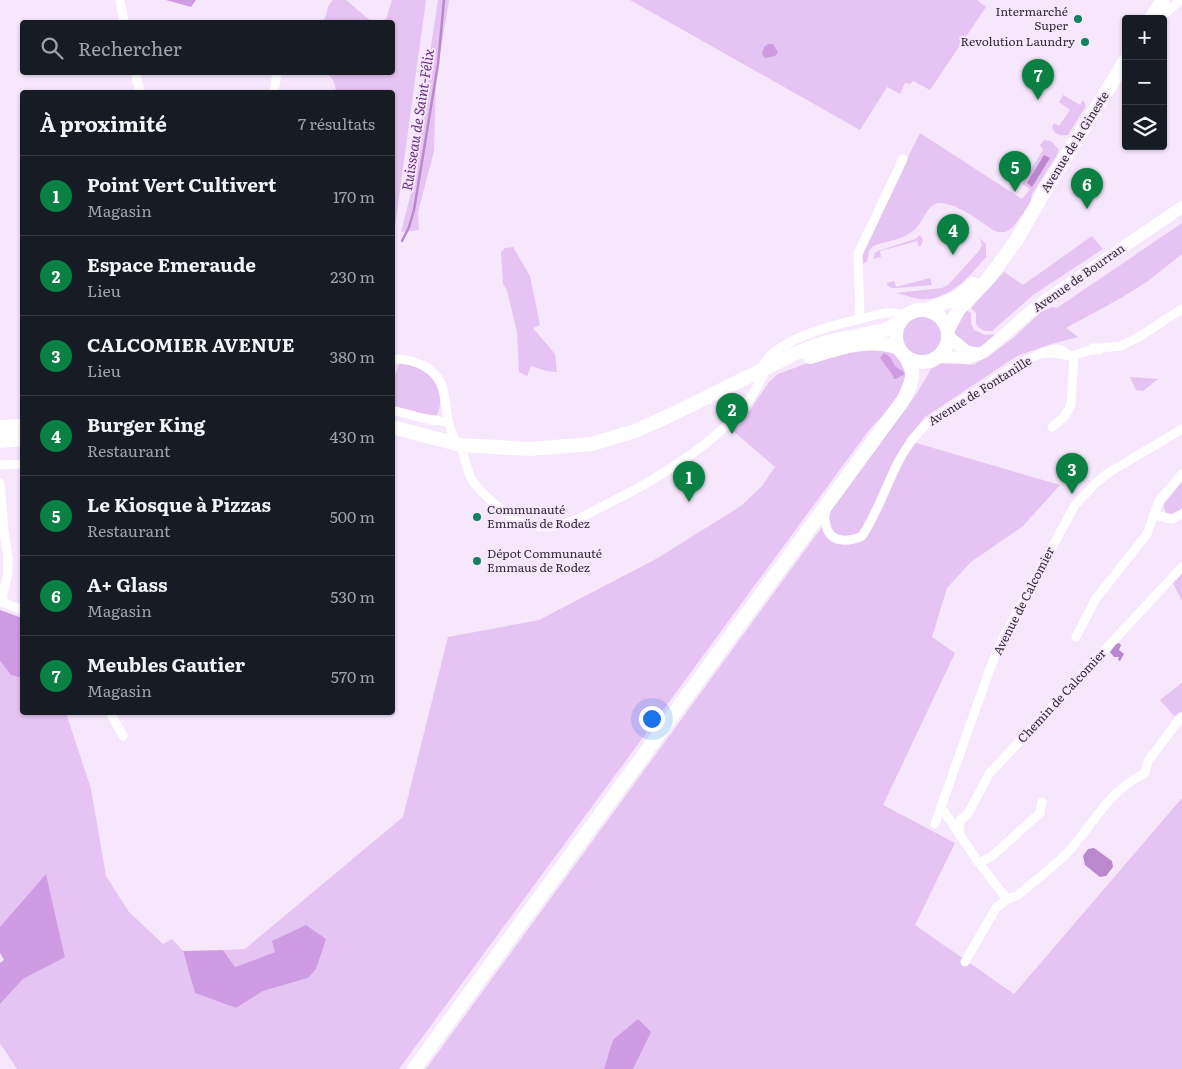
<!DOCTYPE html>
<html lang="fr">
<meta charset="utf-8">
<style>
body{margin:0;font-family:Literata,serif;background:#242831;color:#f1f3f6}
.controls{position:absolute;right:15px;top:15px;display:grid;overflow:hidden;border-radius:5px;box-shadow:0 1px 4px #0004}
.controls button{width:45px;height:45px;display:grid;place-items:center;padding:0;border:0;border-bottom:1px solid #363941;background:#171b24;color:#f1f3f6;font:25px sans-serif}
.you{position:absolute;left:651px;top:718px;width:18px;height:18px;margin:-12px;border:4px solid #fff;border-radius:50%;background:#1a73e8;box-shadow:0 0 0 8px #1a73e833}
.badge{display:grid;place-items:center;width:32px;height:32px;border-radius:50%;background:#0b8043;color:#fff;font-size:16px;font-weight:700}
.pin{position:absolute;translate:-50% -41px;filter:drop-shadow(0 1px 2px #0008)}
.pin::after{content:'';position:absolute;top:26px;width:18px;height:15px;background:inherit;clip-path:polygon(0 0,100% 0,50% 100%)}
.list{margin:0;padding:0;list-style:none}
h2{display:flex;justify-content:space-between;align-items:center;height:65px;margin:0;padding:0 20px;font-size:21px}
h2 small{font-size:16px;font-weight:400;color:#9ea1a6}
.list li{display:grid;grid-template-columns:32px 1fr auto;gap:15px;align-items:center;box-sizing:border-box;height:80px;padding:0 20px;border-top:1px solid #363941}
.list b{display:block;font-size:19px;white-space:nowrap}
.list p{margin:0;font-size:16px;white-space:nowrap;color:#9ea1a6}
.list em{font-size:16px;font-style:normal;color:#9ea1a6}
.icon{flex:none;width:28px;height:28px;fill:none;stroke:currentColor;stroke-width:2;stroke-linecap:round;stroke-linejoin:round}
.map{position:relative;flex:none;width:1182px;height:1069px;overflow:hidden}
.search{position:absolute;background:#171b24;box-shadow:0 1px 4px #0004;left:20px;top:20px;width:375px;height:55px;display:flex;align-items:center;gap:12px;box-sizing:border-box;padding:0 18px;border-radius:5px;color:#9ea1a6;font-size:19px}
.panel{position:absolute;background:#171b24;box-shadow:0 1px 4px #0004;left:20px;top:90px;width:375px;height:625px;border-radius:5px}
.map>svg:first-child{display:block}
</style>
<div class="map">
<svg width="1182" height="1069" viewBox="0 0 1182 1069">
<rect width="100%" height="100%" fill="#f6e7fd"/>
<g fill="#e5c3f2">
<path d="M333,0H346L372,22H322C328,16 325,8 333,0Z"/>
<path d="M392,0H426L393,241L392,92H336C335,84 334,78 326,73L392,72V22H385Z"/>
<path d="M438,0H449L436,79L434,151L418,212L419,230L401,232L411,193L419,126Z"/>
<path d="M630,0H977L986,7L930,90L913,81L910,84L905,83L900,94L887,87L860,130Z"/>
<path d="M1063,95L1080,105L1083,100L1086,106L1068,135C1061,136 1054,135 1052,127L1054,123L1059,126L1070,110L1059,102Z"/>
<path d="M920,133L1022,199L1030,189L1022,184L1043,150L1040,145L1044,140L1051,141L1059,150L1055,158L1032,194L1030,204L1012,228L1005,232H998L993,230C981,222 945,194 932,206C924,213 921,225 913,231C902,240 886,241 873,246L869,251L867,262L859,265V256Z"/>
<path d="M950,220L956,222L948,232L939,233L937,226L943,221Z"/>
<path d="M1182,223V254L1148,281L1121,298L1066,328L1078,337L1051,344L1017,356L925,417L906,440L1060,485L1023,526L971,562L947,588L932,637L955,653L883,805L955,843L915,925L1014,994L1182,798V1069H426L830,516L831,510L917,393L931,369L942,363H963L969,365L975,364L990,355L1012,339L1041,312L1052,307L1057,308Z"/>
<path d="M920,235L923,240L921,246L919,247L917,241L880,251L881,257L873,259L875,253L878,251L915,239Z"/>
<path d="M1092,236L1103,249L1033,295L992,331H985L978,327L976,324V313L971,308L1004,272L1023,285Z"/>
<path d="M980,238L986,244V257C970,276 948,302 919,299C911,298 904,294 896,293L942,288L948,285L980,250L982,244Z"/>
<path d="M513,247L530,276L540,325L533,328L555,354L557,372L546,371L531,366L527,376L519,372L517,332L507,290L503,284L501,252L505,248Z"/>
<path d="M930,278L932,285L897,288H892L887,285V283L894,281L896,287Z"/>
<path d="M965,310L971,313V323L974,330L985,335L997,334L983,346L971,348L954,334V329Z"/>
<circle cx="922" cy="335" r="22"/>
<path d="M858,349C876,350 901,346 906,369C907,374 907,380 907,385L885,413L869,430L399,1069H17L0,1043V1004L23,979L65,956L46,875L0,927V661L11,675L22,678V712L66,713L91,789L106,876L129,912L163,944L172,939L183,951L195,993L236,1008L263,991L308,978L275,952L235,967L223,950L245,949L403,817L448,637L539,620L656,559L741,506L762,486L775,467L732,430L750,410L769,382L778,374L816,360Z"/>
<path d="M399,363C404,364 411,364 415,366C435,373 446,397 437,415L423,414L393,407V375L396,374Z"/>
<path d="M1130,377L1158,379L1143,391L1136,390Z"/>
<path d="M1182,482V508L1175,514H1167L1164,508V504Z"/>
<path d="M1182,571V601L1172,581Z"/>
<path d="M1182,683V712L1174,716L1160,700Z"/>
</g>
<g fill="#cf9be3">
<path d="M166,0H196L191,7Z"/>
<path d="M768,44H773L778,52L775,56L765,58L762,54L764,47Z"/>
<path d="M884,353C892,357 891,360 895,366C899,370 902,369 905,374L896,379H894L892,374L880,358Z"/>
<path d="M0,610L22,618V678L11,675L0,661Z"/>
<path d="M46,874L65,957L23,979L0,1004V963L4,960L0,953V927Z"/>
<path d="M306,925L326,939L316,969L308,978L263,991L236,1008L195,993L183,951L223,950L235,967L275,952L272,941Z"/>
<path d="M638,1019L651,1032L633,1069H604L613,1040Z"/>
</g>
<g fill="#bb88ce">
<path d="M1044,155L1050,158L1032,187L1027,183Z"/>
<path d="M1119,643L1121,645L1119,650L1124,654L1120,661L1118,660L1119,657H1114L1110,652L1116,644Z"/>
<path d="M1094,848L1112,861L1113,867L1106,876L1100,877L1085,865L1083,856L1088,849Z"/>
</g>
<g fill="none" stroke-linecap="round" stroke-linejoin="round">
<path stroke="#bb88ce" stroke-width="2.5" d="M402,241L409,227L414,210L438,64L444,0"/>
<g stroke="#fff" stroke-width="9">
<path d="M120,0L124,22"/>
<path d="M1159,19L1180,0"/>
<path d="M135,72L140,92"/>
<path d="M274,92L277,72"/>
<path d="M860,319L858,254L903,159"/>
<path d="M1101,348L1121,346L1139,337L1182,309"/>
<path d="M1068,355C1059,346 1051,349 1042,353H1054L1071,356L1091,350L1092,348H1101L1099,350H1091"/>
<path d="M392,359C412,358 437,367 443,389C446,399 446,410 448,420C450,428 453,435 455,443"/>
<path d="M392,410L430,420L448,422"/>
<path d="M1052,427L1065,416L1071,405L1074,355"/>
<path d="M461,445C464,456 466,467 471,478C477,490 505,514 517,521C528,526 543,527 554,526C572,524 588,514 603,506C653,482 730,437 757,387C761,379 767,372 764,363C780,339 833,325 860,319C874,316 892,308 904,317"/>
<path d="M0,465L22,464"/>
<path d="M0,483L4,531L8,558V573L1,602"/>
<path d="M824,511C825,517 825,526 828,531C835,544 852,541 862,536C888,497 891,456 928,423L1020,363L1042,353"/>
<path d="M1155,515L1172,519L1182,514"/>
<path d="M0,601L22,610"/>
<path d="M1076,637L1095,600L1147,534L1159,501L1182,474"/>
<path d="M110,712L123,736"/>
<path d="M941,807L979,863L1007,899"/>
<path d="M935,824L991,666L1002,640L1075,505L1095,484L1108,473L1182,429"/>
<path d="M959,833L960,820L968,814L989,774L1182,567"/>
<path d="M979,863L991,857L1040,813L1042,802"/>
<path d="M965,962L996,908L1007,899L1017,896C1034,881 1054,867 1070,850C1095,821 1109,791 1145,773L1148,761L1181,717"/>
</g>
<g stroke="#fff" stroke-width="12">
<path d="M949,337L966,351L979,354"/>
<path d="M938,357L968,358L984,352L1037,306L1182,207"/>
</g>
<g stroke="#fff" stroke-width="14">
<path d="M1151,19L1163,0"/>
<circle cx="922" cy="336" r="26"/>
<path d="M927,310L958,297L973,284"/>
<path d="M948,329L959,309L988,279L1016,241L1044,192L1126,60"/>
<path d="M810,357C839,348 869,337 899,348"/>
<path d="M0,427L22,426"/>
<path d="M392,427L461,445L529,449L592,444L635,431L671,415L796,353L826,342L885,330L900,322"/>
<path d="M0,441L22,439"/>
<path d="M414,1069L904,399C912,379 917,376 905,356"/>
</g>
</g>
<g fill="#0e8260" stroke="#f6e7fd" stroke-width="2">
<circle cx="1078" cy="19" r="5"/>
<circle cx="1085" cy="42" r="5"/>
<circle cx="477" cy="517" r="5"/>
<circle cx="477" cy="561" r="5"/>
</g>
<g text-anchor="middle" stroke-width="4" stroke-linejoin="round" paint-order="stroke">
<g font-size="12" fill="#312b33" stroke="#f6e7fd" text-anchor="end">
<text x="1068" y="16">Intermarché<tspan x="1068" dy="14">Super</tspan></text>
<text x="1075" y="46">Revolution Laundry</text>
<text x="487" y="514" text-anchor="start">Communauté<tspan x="487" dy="14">Emmaüs de Rodez</tspan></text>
<text x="487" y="558" text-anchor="start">Dépot Communauté<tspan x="487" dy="14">Emmaus de Rodez</tspan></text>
</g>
<g font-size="12" fill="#312b33" stroke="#f6e7fd">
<text transform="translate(1075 142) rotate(-58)" y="4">Avenue de la Gineste</text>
<text transform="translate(1079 278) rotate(-35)" y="4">Avenue de Bourran</text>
<text transform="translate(980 391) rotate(-32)" y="4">Avenue de Fontanille</text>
<text transform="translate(1024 601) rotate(-63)" y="4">Avenue de Calcomier</text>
<text transform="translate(1062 696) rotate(-47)" y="4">Chemin de Calcomier</text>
</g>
<g font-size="14" font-style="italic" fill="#6a2c80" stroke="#f6e7fd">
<text transform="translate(418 120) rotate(-81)" y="5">Ruisseau de Saint-Félix</text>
</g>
</g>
</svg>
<div class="controls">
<button>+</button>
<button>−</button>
<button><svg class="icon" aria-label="layers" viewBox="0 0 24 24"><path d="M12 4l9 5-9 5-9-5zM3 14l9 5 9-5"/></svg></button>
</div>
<div class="you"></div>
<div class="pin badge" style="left:689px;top:502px">1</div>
<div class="pin badge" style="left:732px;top:434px">2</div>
<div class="pin badge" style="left:1072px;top:494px">3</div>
<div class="pin badge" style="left:953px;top:255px">4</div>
<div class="pin badge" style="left:1015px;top:192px">5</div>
<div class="pin badge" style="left:1087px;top:209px">6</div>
<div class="pin badge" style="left:1038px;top:100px">7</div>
<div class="search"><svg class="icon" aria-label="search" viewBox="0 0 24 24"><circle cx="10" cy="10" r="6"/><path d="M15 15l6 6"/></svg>Rechercher</div>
<section class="panel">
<h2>À proximité<small>7 résultats</small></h2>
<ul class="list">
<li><span class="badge">1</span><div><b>Point Vert Cultivert</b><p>Magasin</p></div><em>170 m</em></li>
<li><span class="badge">2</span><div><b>Espace Emeraude</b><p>Lieu</p></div><em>230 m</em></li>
<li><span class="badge">3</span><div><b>CALCOMIER AVENUE</b><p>Lieu</p></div><em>380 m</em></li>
<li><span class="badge">4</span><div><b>Burger King</b><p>Restaurant</p></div><em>430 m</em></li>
<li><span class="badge">5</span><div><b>Le Kiosque à Pizzas</b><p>Restaurant</p></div><em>500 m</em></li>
<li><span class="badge">6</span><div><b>A+ Glass</b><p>Magasin</p></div><em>530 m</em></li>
<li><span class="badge">7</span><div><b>Meubles Gautier</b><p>Magasin</p></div><em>570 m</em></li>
</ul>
</section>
</div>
